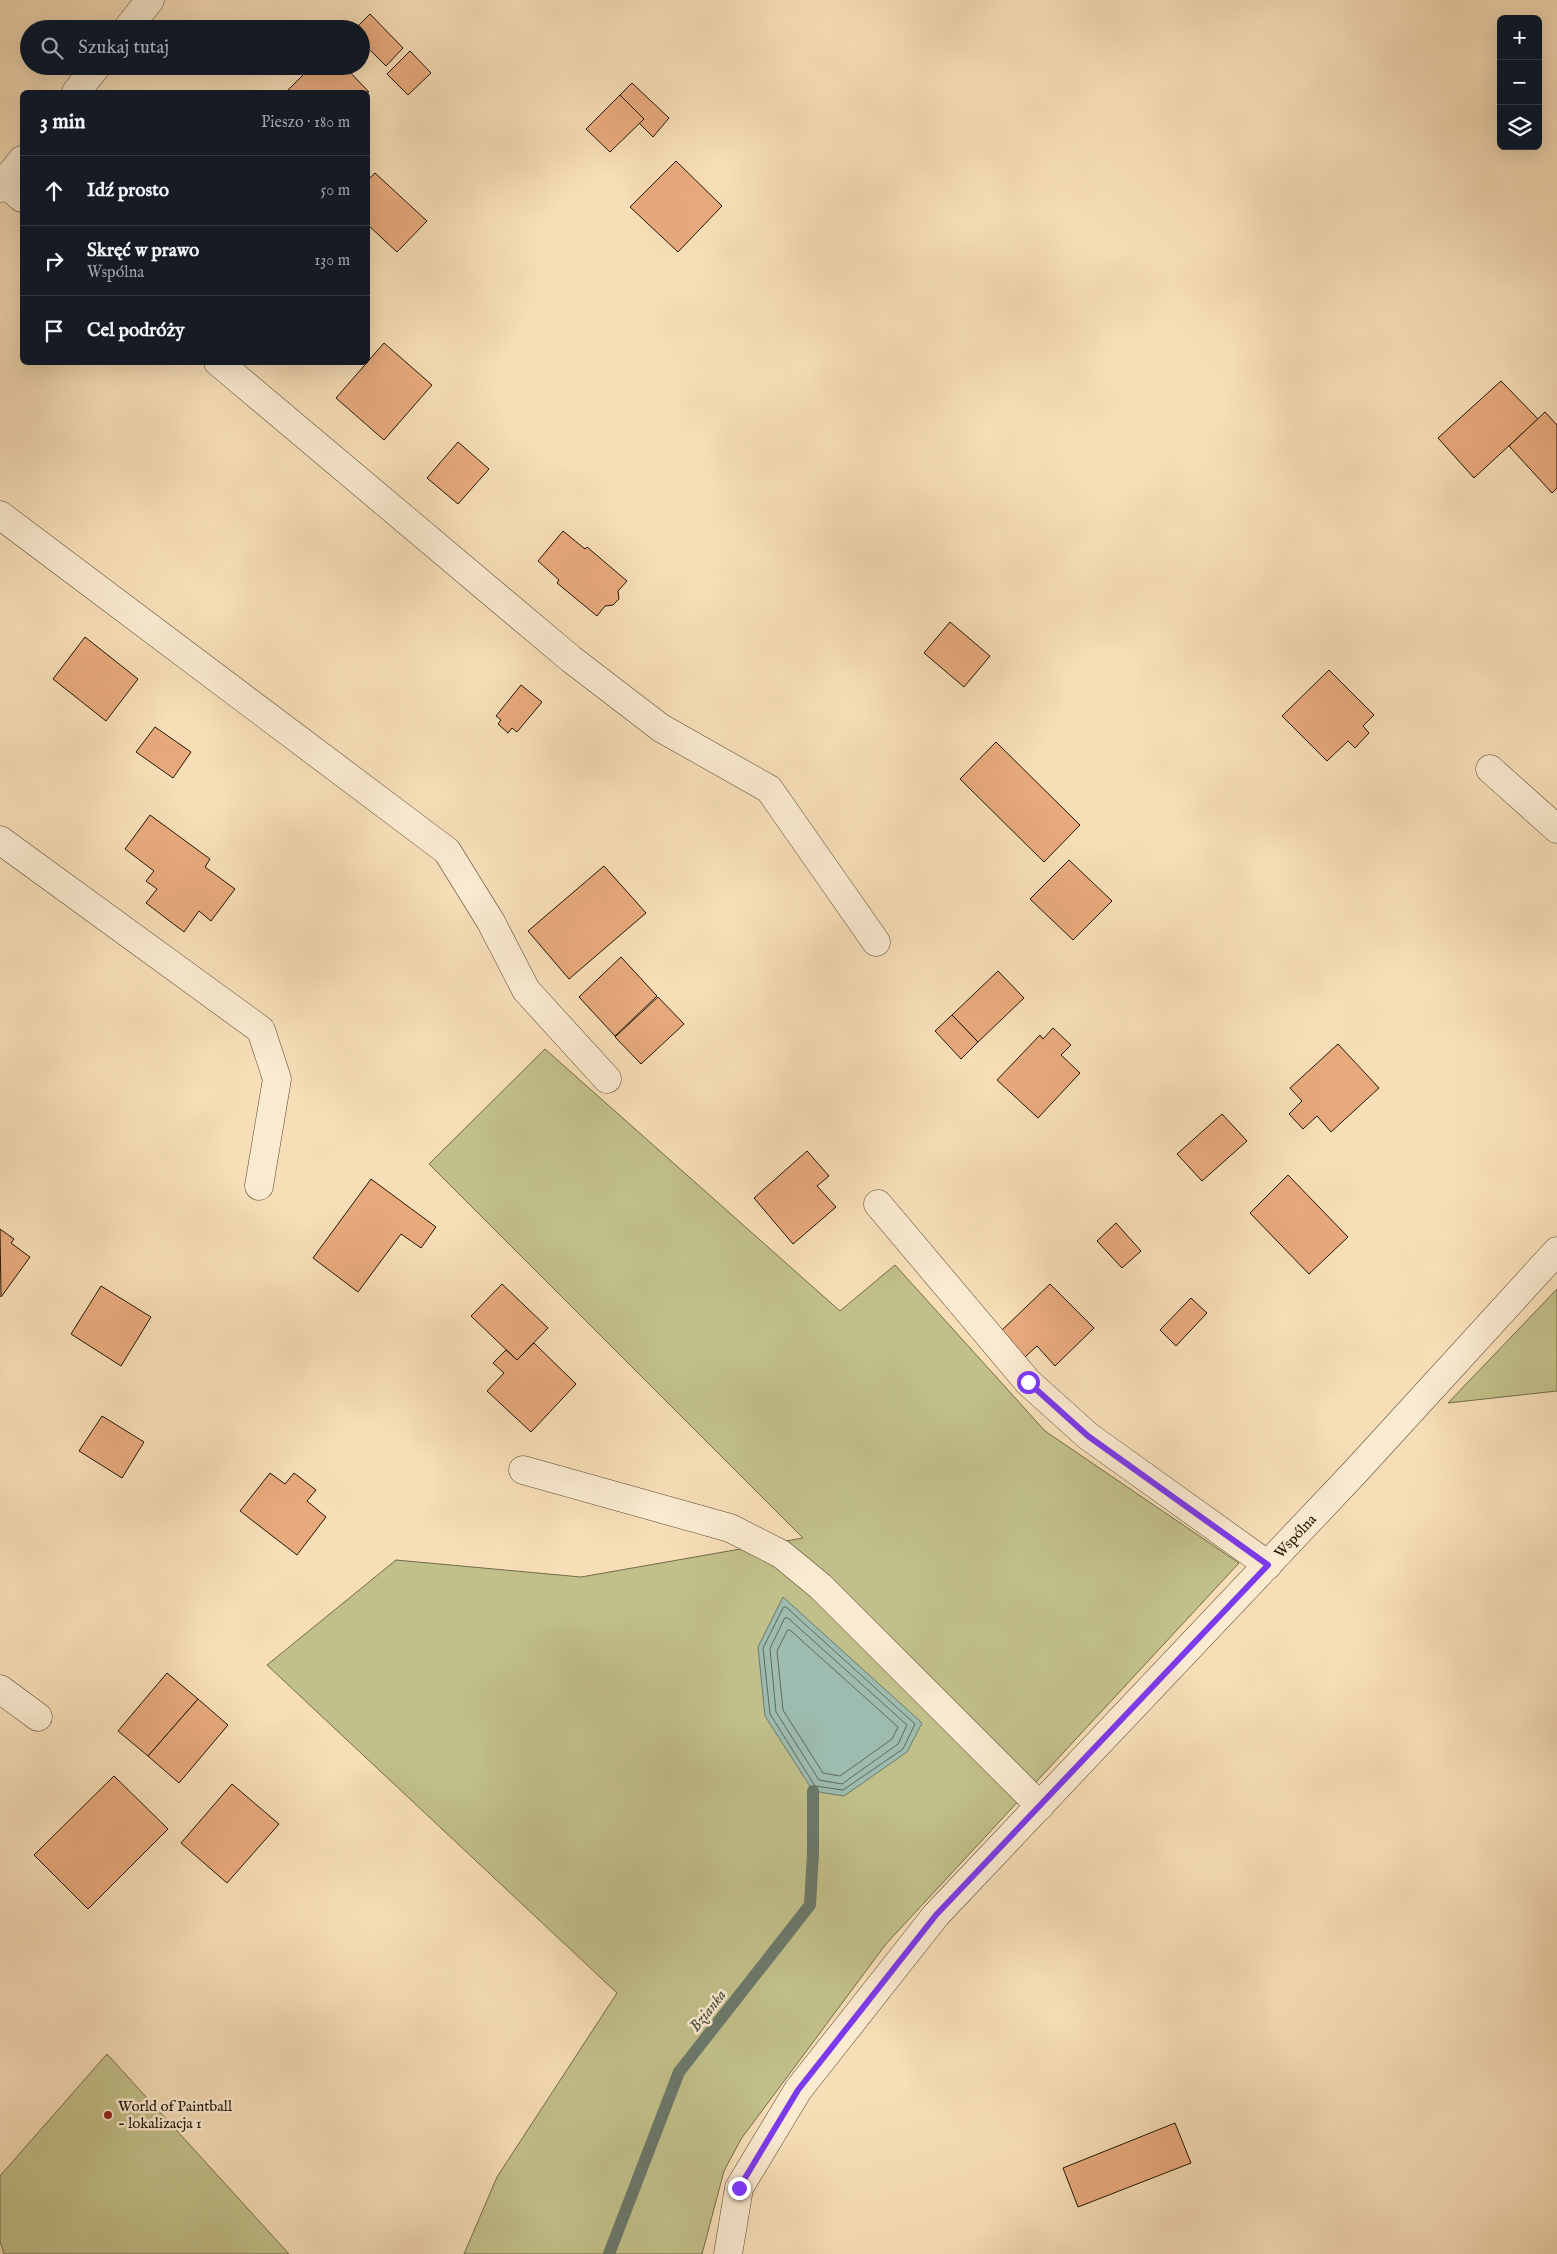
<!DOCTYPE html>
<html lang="pl">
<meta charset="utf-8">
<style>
body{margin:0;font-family:"IM FELL English",serif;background:#20242c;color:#f1f3f6}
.controls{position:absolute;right:15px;top:15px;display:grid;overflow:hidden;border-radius:8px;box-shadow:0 5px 20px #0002}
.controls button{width:45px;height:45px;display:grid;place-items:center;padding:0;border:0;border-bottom:1px solid #363941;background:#171b24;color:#f1f3f6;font:25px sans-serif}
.stop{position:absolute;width:15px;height:15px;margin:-11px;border:4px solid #7c3aed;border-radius:50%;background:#fff}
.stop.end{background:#7c3aed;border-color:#fff;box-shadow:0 1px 5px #0008}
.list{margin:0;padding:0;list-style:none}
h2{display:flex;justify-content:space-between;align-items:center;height:65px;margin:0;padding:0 20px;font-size:21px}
h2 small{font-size:16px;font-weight:400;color:#9ea1a6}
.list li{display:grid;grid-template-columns:32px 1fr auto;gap:15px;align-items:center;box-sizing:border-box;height:70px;padding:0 20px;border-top:1px solid #363941}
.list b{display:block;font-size:19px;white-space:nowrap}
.list p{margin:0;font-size:16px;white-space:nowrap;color:#9ea1a6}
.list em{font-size:16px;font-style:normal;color:#9ea1a6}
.icon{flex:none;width:28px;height:28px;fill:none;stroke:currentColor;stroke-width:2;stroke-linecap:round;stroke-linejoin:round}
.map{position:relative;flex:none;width:1557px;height:2254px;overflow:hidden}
.search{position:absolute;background:#171b24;box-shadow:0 5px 20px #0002;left:20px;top:20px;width:350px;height:55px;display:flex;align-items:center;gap:12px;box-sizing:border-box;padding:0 18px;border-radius:28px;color:#9ea1a6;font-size:19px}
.panel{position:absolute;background:#171b24;box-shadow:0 5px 20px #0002;left:20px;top:90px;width:350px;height:275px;border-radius:8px}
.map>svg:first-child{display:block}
</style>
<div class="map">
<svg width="1557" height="2254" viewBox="0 0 1557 2254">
<rect width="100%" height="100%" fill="#f7deb7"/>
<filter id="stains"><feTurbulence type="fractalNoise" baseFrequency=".004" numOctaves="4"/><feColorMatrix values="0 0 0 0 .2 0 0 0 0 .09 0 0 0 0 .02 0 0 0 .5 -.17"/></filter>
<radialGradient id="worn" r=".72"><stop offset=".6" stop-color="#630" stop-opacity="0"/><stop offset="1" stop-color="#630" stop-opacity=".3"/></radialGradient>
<g fill="#c2c08a" stroke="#726a48">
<path d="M545,1049L840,1311L895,1265L1045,1431L1239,1563L886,1944L741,2139L724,2171L702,2254H464L497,2177L617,1993L267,1665L396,1560L581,1577L803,1538L429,1164Z"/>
<path d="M1557,1289V1391L1448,1403Z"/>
<path d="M107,2054L289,2254H4L0,2241V2176Z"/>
</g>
<path fill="#9dbcaf" stroke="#6b796b" d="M783,1597L922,1723L907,1752L844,1796L813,1791L765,1716L758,1647Z"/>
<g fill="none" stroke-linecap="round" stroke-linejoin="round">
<g stroke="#5f685a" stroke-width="1">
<path d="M786,1607L915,1724L903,1749L843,1790L815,1786L770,1714L763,1648L783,1608Z"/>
<path d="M785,1618H788L907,1725L898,1744L842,1784L819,1780L776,1712L770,1649Z"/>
<path d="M790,1630L898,1727L892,1739L840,1776L823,1773L783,1710L777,1651L787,1631Z"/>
</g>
<path stroke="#6b796b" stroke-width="12" d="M609,2254L679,2072L810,1905L813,1854V1791"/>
</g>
<g fill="#e8aa7d" stroke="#211505">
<path d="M370,14L403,48L386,66L361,41V29H355Z"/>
<path d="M410,51L431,73L408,95L387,74Z"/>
<path d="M312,66H344L369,92H289L287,91Z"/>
<path d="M632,83L669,118L653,137L639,123L644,119L620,95Z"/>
<path d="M620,95L644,119L610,152L586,129Z"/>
<path d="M676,161L722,206L678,252L630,207Z"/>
<path d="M375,173L427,221L397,252L368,225V180Z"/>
<path d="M384,343L432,385L384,440L336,398Z"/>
<path d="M1501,381L1538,419L1474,478L1438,438Z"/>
<path d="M1545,412L1557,425V488L1552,493L1509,446Z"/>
<path d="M458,442L489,469L458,504L427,478Z"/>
<path d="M563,531L585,549L587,547L627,581L618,591L619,599L613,605L605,606L597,616L557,583L559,580L538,561Z"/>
<path d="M950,622L990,656L964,687L924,653Z"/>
<path d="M85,637L138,679L106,721L53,679Z"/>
<path d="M1329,670L1374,715L1363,726L1369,733L1355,748L1348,741L1327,761L1282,716Z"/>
<path d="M521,685L542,702L517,732L512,728L508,733L498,724L501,720L496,716Z"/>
<path d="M155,727L191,752L173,778L136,752Z"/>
<path d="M996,742L1080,825L1044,862L960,779Z"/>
<path d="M150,815L210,859L205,867L235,889L211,921L199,911L184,932L146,903L157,889L146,881L154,871L125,849Z"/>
<path d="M1069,860L1112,901L1073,940L1030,899Z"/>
<path d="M604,866L646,913L569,979L528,931Z"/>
<path d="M621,957L657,996L615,1036L579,997Z"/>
<path d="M998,971L1024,998L978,1042L952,1015Z"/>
<path d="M658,997L684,1024L641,1064L615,1037Z"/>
<path d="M952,1015L978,1042L961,1059L935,1031Z"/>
<path d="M1053,1028L1071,1045L1061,1055L1080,1073L1038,1118L997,1080L1040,1035L1043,1039Z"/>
<path d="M1338,1044L1379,1088L1331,1132L1317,1116L1303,1129L1289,1114L1302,1101L1290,1088Z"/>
<path d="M1222,1114L1247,1141L1202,1181L1177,1154Z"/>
<path d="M807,1151L829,1176L817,1186L836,1207L793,1244L754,1198Z"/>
<path d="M1288,1175L1348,1237L1309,1274L1250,1213Z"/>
<path d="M371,1179L436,1227L421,1248L401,1234L358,1292L313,1258Z"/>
<path d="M1116,1223L1141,1251L1122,1268L1097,1241Z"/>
<path d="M0,1229L14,1239L11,1243L30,1257L1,1297Z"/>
<path d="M502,1284L548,1328L517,1360L471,1316Z"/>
<path d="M1050,1284L1094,1328L1055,1366L1037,1346L1025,1357L1001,1331Z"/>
<path d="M101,1286L151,1317L121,1366L71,1334Z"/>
<path d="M1191,1298L1207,1313L1176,1346L1160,1330Z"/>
<path d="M534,1343L576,1384L531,1432L487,1391L504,1373L493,1363L506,1350L517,1360Z"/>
<path d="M102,1416L144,1442L122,1478L79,1451Z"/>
<path d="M270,1473L285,1484L294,1473L316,1490L307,1501L326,1517L297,1555L240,1511Z"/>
<path d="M167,1673L198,1699L148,1756L118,1731Z"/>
<path d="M198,1699L228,1725L179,1783L148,1756Z"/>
<path d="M114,1776L168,1829L88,1909L34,1855Z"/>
<path d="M232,1784L279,1824L227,1883L181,1843Z"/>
<path d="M1175,2123L1191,2163L1078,2207L1063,2168Z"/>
</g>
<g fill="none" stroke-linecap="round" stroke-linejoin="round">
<g stroke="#564732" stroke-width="29">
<g id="minor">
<path d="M127,29L150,0"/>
<path d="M76,92L97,66"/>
<path d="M4,183L22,198"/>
<path d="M0,188L22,160"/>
<path d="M218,362L571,659L661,728L769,789L876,942"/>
<path d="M0,515L447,851L491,922L526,990L607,1079"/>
<path d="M1490,769L1557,829"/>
<path d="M0,840L261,1030L277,1079L259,1186"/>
<path d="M878,1204L1028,1382L1088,1436L1268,1565"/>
<path d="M523,1470L730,1528L781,1554L820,1586L1040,1806"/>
<path d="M0,1689L38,1717"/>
<path d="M728,2254L739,2188L798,2090L936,1915L1356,1471L1557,1251"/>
</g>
</g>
<use href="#minor" stroke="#faead0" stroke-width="28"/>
</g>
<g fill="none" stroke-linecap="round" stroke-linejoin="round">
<path stroke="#7c3aed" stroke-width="6" d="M739,2188L798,2090L936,1915L1268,1565L1088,1436L1028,1382"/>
</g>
<circle fill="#8f2418" stroke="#faead0" stroke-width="2" cx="108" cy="2115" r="5"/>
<g text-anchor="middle" stroke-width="5" stroke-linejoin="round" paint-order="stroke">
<g font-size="15" fill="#211505" stroke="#faead0">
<text transform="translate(1295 1536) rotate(-47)" y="5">Wspólna</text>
</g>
<g font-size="15" fill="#211505" stroke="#faead0" text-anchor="start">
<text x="118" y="2111">World of Paintball<tspan x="118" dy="17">- lokalizacja 1</tspan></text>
</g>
<g font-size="16" font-style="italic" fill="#4c4f40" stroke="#faead0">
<text transform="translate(707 2010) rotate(-52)" y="6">Bzianka</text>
</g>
</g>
<rect width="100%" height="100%" filter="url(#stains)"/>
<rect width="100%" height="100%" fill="url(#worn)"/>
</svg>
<div class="controls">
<button>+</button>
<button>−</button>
<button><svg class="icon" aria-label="layers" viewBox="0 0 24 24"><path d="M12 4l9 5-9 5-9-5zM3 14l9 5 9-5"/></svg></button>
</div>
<div class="stop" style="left:1028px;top:1382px"></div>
<div class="stop end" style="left:739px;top:2188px"></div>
<div class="search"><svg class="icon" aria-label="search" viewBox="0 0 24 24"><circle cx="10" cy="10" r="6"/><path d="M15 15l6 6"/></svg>Szukaj tutaj</div>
<section class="panel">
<h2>3 min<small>Pieszo · 180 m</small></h2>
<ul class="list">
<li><svg class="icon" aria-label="ahead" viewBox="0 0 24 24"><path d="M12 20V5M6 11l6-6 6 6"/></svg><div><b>Idź prosto</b></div><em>50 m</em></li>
<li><svg class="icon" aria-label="right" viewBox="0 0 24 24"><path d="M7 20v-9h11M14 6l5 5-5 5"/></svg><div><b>Skręć w prawo</b><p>Wspólna</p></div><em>130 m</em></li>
<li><svg class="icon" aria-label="arrive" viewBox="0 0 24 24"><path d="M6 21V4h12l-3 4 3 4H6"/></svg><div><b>Cel podróży</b></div></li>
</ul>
</section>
</div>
